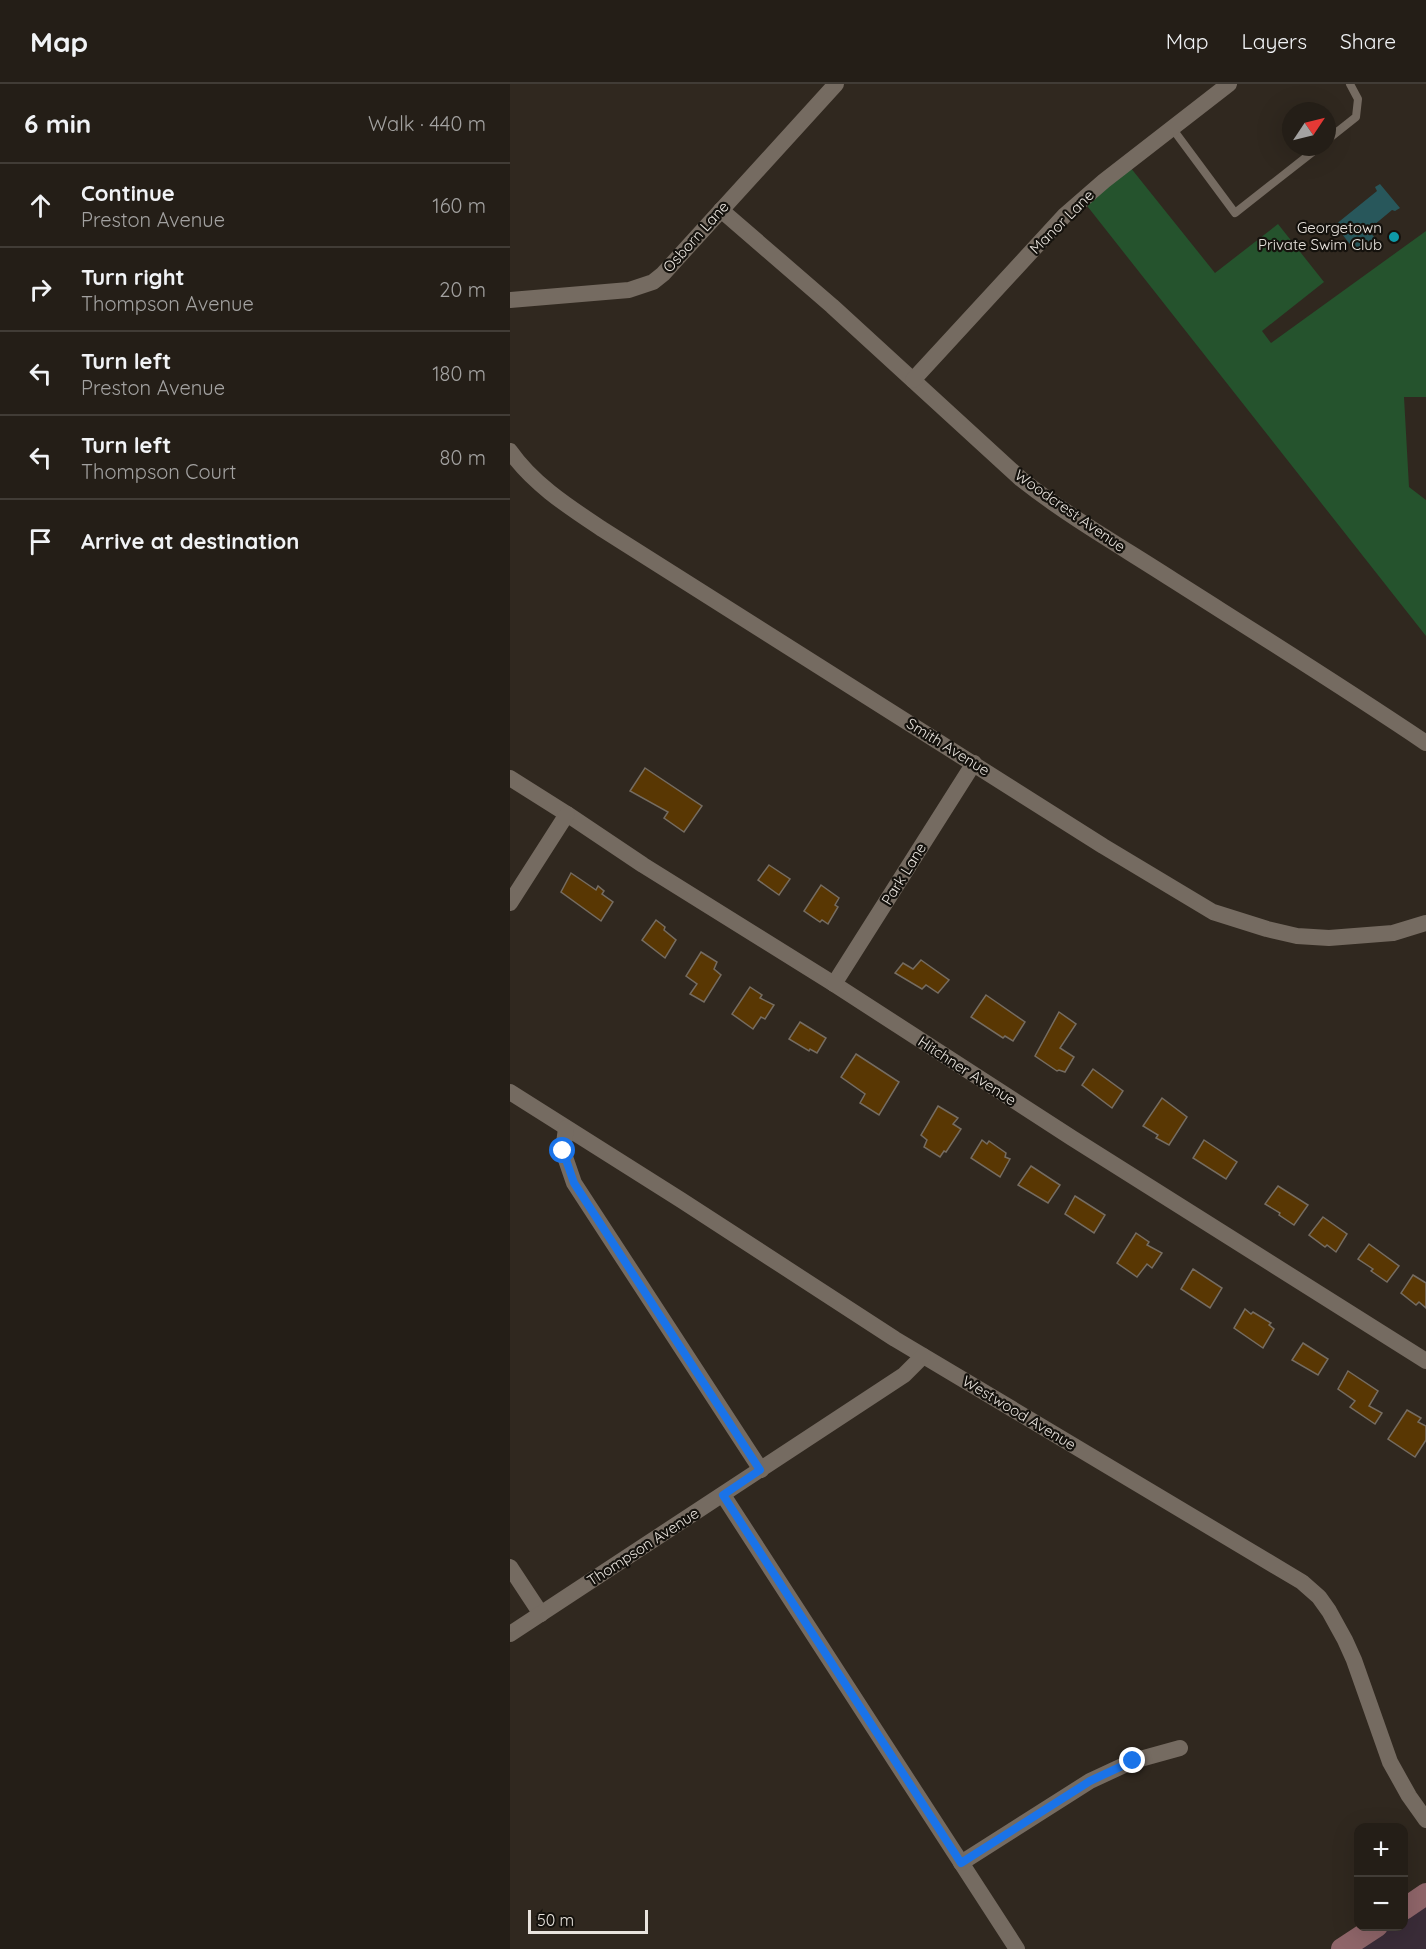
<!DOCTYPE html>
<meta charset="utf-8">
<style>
body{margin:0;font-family:Quicksand,sans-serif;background:#2c2720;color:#f1f3f6}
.controls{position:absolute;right:18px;bottom:18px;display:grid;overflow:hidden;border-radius:12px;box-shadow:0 6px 24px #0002}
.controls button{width:54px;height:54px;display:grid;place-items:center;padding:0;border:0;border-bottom:2px solid #413c36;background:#241e17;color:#f1f3f6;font:30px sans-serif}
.compass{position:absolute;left:772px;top:18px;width:54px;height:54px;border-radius:50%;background:#241e17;box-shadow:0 6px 24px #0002;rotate:55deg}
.scale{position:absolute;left:18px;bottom:15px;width:120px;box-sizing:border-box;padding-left:6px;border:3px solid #e9e4de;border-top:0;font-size:16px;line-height:21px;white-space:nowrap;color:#e9e4de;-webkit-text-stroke:4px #15120d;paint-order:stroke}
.stop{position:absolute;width:18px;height:18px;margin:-14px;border:4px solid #1a73e8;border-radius:50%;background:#fff}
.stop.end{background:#1a73e8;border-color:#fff;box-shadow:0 2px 6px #0008}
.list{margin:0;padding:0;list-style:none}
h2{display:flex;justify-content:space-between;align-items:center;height:78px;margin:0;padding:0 24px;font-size:26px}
h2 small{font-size:20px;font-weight:400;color:#a3a2a1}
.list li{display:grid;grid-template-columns:39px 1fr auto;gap:18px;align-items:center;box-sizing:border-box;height:84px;padding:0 24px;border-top:2px solid #413c36}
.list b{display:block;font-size:22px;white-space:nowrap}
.list p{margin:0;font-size:20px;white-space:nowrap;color:#a3a2a1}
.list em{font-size:20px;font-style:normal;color:#a3a2a1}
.icon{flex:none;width:33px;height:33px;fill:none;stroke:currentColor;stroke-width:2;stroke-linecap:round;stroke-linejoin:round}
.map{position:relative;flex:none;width:916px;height:1865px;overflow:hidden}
header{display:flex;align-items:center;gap:36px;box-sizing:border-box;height:84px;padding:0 30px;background:#241e17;border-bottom:2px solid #413c36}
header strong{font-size:28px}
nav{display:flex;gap:33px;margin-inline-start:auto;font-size:21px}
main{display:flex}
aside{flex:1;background:#241e17}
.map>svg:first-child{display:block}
</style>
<header>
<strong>Map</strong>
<nav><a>Map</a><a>Layers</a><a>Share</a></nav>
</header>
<main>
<aside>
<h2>6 min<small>Walk · 440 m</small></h2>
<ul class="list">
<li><svg class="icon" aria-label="ahead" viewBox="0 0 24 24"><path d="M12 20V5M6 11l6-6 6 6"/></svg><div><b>Continue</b><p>Preston Avenue</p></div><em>160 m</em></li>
<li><svg class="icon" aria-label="right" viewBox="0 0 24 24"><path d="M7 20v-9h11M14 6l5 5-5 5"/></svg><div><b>Turn right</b><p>Thompson Avenue</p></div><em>20 m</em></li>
<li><svg class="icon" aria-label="left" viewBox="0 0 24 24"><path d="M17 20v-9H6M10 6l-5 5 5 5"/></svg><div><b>Turn left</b><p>Preston Avenue</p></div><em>180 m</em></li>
<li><svg class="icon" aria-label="left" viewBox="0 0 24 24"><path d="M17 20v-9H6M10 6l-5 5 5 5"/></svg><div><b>Turn left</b><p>Thompson Court</p></div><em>80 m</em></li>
<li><svg class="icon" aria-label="arrive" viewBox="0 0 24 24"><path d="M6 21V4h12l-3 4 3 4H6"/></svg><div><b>Arrive at destination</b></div></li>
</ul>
</aside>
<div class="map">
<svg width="916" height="1865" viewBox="0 0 916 1865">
<rect width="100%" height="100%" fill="#30281f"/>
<path fill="#3a2c38" d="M916,1810V1865H833L867,1843L894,1842V1825Z"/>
<path fill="#25532d" d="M620,83L705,189L768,140L814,198L752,247L761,259L916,147V313H894L899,403L916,416V552L574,118Z"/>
<path fill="#28575b" d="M870,100L890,124L885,127L882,126L858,146L865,154L846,168L825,141L867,107L865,103Z"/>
<g fill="#593703" stroke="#756c61" stroke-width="1.5">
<path d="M135,684L192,722L174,748L154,734L158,728L120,707Z"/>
<path d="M259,781L280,795L269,811L248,796Z"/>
<path d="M61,789L86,806L88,802L94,807L92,810L103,818L91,837L51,808Z"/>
<path d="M311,801L329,814L325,821L328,823L318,840L312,836L310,838L294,827Z"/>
<path d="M146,836L155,843L154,846L166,856L155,874L132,856Z"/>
<path d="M191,868L207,878L204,885L211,891L194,918L180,910L187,900L176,892Z"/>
<path d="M411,876L439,896L428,909L416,901L412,905L385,889L393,879L403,885Z"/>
<path d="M240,903L252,911L250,914L264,921L255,935L251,933L243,945L222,930Z"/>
<path d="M476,911L515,938L503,957L495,952L493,954L461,933Z"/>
<path d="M549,928L566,940L550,964L564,973L555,988L549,986L547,987L525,972Z"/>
<path d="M290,938L316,954L307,969L300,965L299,967L279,955Z"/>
<path d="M346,970L389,998L369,1031L350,1019L355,1010L331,993Z"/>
<path d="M583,985L613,1007L602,1024L572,1001Z"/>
<path d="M652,1014L677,1033L659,1061L646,1054L648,1051L633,1042Z"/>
<path d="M428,1022L448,1034L443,1040L451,1045L436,1068L434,1067L430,1073L414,1063L417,1056L411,1051Z"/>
<path d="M472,1056L477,1060L479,1057L496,1069L495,1073L500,1075L490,1093L461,1074Z"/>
<path d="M694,1056L727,1078L716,1095L683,1074Z"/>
<path d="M521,1082L550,1101L538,1119L508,1101Z"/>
<path d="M768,1102L798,1121L784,1141L769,1131L770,1129L755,1120Z"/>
<path d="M565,1112L595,1131L584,1149L555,1130Z"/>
<path d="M813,1133L837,1150L826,1168L817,1161L815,1163L799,1151Z"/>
<path d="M626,1149L639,1158L637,1161L652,1169L642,1184L637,1180L627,1193L607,1179Z"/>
<path d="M859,1160L889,1182L877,1198L861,1187L863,1185L848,1175Z"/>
<path d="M683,1185L712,1204L700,1224L671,1205Z"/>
<path d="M903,1191L916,1199V1224L909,1218L906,1221L891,1209Z"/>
<path d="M735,1225L741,1230L743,1228L761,1239L759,1241L764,1245L753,1264L724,1244Z"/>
<path d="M793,1259L818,1275L808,1291L782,1276Z"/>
<path d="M838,1287L868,1307L859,1322L872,1329L865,1340L840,1323L845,1317L828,1305Z"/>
<path d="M897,1326L911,1334L908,1338L916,1342V1356L905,1373L878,1355Z"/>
</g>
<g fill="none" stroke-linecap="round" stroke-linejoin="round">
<g stroke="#756b61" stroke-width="8">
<path d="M662,44L725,129L809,63"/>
<path d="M817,56L846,33L848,15L840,0"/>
</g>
<g stroke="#756b61" stroke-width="16">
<path d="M211,126L322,222L511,395C559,433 612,463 663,496C748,550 833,603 916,659"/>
<path d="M0,216L119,206L143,198L153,190L326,0"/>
<path d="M403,296L555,131L594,97L719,0"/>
<path d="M0,367C23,400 59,423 92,445L593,762L703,828L757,845L787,852L819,854L883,849L916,839"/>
<path d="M0,694L57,730L133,781L324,900L562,1054L916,1277"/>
<path d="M0,819L57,730"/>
<path d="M324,900L464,679"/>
<path d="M0,1008L171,1116L385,1255L792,1498L809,1513L819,1527L835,1556L844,1576L880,1678L899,1712L916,1736"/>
<path d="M56,1044L53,1067L64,1099L251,1386"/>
<path d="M213,1411L507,1865"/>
<path d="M0,1483L31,1530"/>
<path d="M0,1550L394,1291L413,1272"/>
<path d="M451,1779L580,1697L623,1677L670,1664"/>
</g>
<g stroke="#8f6569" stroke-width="22">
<path d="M894,1825L916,1810"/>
<path d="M832,1865L867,1842"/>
</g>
</g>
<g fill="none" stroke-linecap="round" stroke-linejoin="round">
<path stroke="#1a73e8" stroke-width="8" d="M53,1067L64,1099L250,1386L213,1411L451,1779L580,1697L623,1677"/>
</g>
<circle fill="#0f9aa8" stroke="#15120d" stroke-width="2" cx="884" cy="153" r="6"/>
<g text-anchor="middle" stroke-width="4.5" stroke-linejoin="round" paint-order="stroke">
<g font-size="15" fill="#e9e4de" stroke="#15120d">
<text transform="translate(552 138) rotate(-45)" y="5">Manor Lane</text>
<text transform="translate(186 153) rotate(-48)" y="5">Osborn Lane</text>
<text transform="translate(560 427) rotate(35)" y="5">Woodcrest Avenue</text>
<text transform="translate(438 663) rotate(32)" y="5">Smith Avenue</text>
<text transform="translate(394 790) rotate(-58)" y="5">Park Lane</text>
<text transform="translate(457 987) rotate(33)" y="5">Hitchner Avenue</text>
<text transform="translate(509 1329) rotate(31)" y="5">Westwood Avenue</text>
<text transform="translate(133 1463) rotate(-33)" y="5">Thompson Avenue</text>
</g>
<g font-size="15" fill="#e9e4de" stroke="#15120d" text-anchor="end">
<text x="872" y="149">Georgetown<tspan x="872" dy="17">Private Swim Club</tspan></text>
</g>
</g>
</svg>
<div class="controls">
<button>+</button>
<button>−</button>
</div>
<svg class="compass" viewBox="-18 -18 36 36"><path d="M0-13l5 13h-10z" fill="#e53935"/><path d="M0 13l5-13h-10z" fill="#a3a2a1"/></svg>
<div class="scale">50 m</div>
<div class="stop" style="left:53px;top:1067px"></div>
<div class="stop end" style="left:623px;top:1677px"></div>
</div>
</main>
